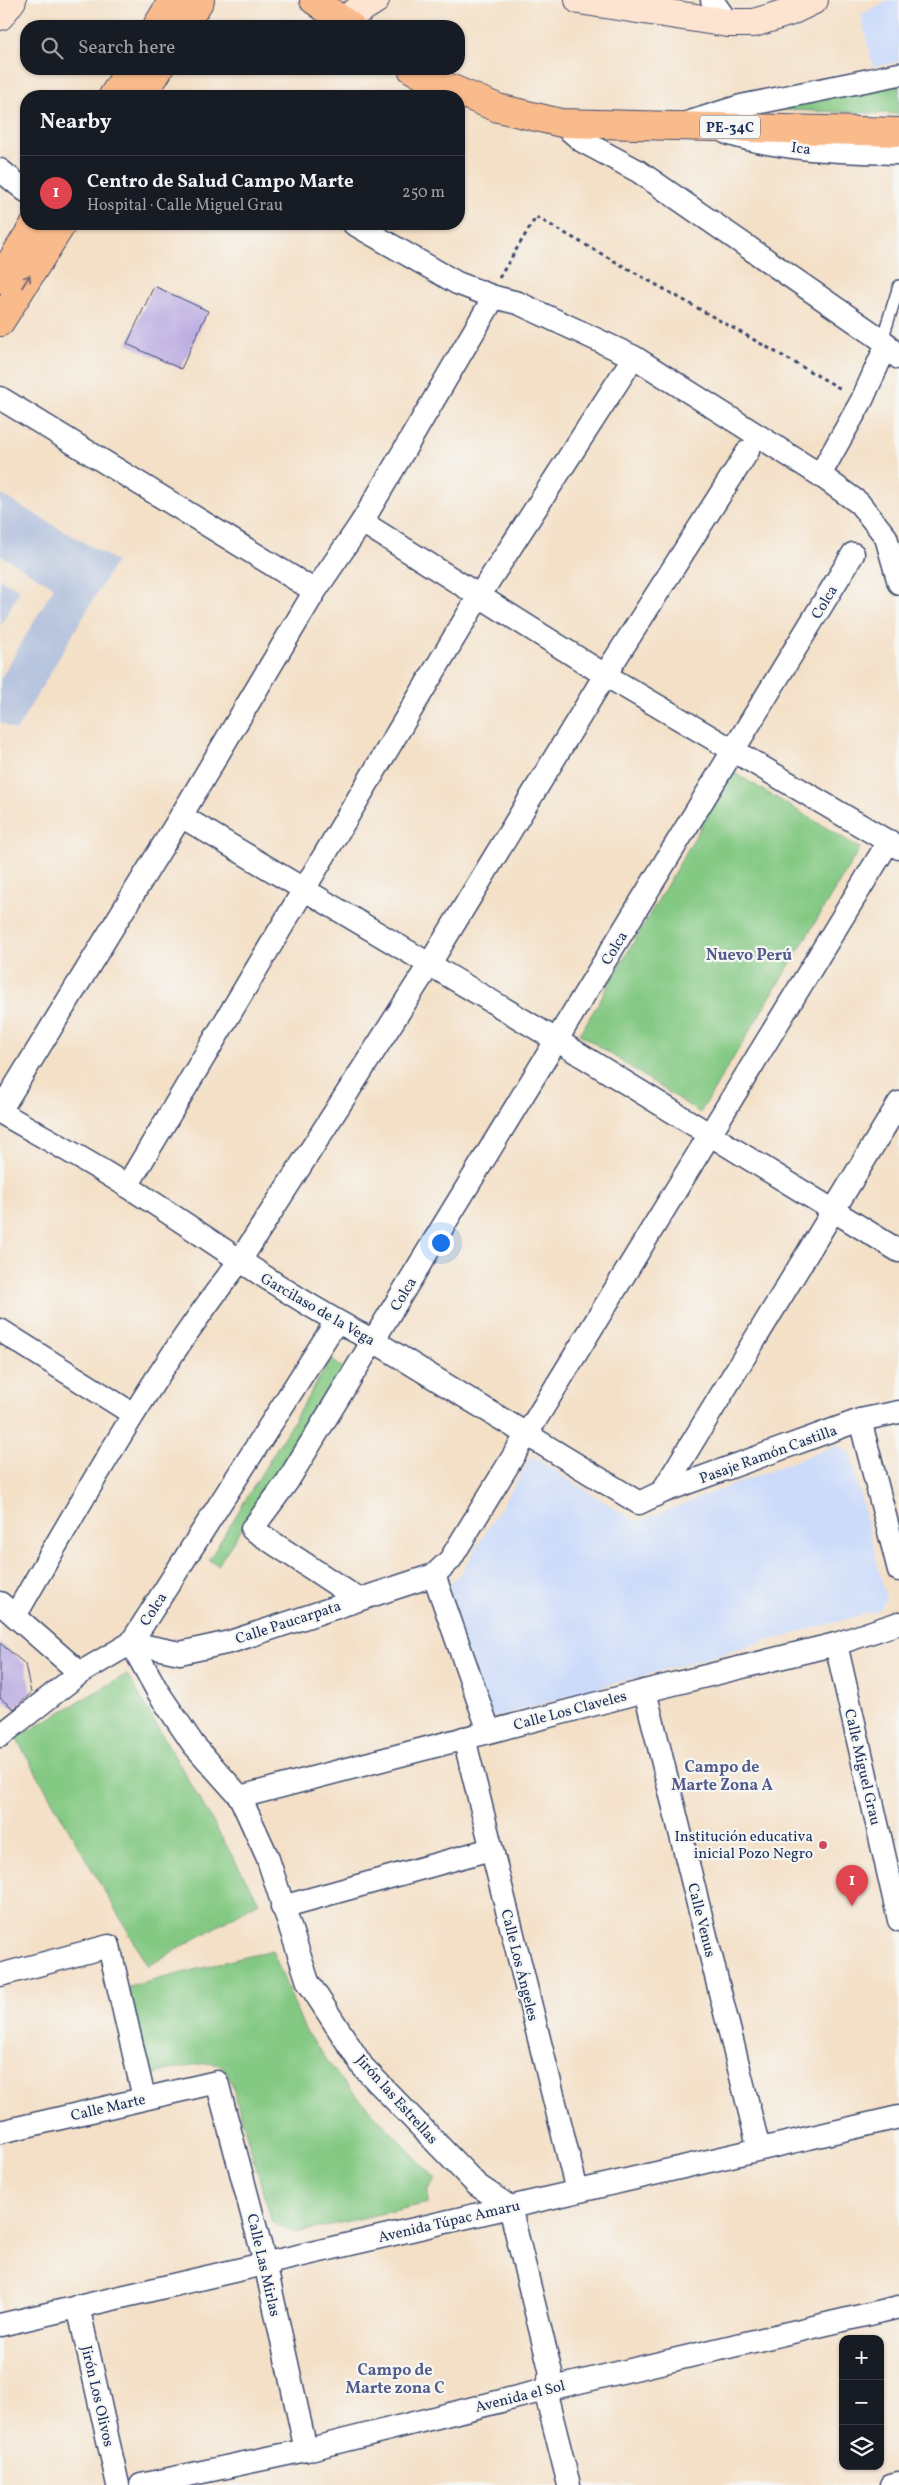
<!DOCTYPE html>
<meta charset="utf-8">
<style>
body{margin:0;font-family:Vollkorn,serif;background:#242831;color:#f1f3f6}
.controls{position:absolute;right:15px;bottom:15px;display:grid;overflow:hidden;border-radius:10px;box-shadow:0 1px 4px #0004}
.controls button{width:45px;height:45px;display:grid;place-items:center;padding:0;border:0;border-bottom:1px solid #363941;background:#171b24;color:#f1f3f6;font:25px sans-serif}
.you{position:absolute;left:440px;top:1242px;width:18px;height:18px;margin:-12px;border:4px solid #fff;border-radius:50%;background:#1a73e8;box-shadow:0 0 0 8px #1a73e833}
.badge{display:grid;place-items:center;width:32px;height:32px;border-radius:50%;background:#2563eb;color:#fff;font-size:16px;font-weight:700}
.pin{position:absolute;translate:-50% -41px;filter:drop-shadow(0 1px 2px #0008)}
.pin::after{content:'';position:absolute;top:26px;width:18px;height:15px;background:inherit;clip-path:polygon(0 0,100% 0,50% 100%)}
.list{margin:0;padding:0;list-style:none}
h2{display:flex;justify-content:space-between;align-items:center;height:65px;margin:0;padding:0 20px;font-size:21px}
h2 small{font-size:16px;font-weight:400;color:#9ea1a6}
.list li{display:grid;grid-template-columns:32px 1fr auto;gap:15px;align-items:center;box-sizing:border-box;height:75px;padding:0 20px;border-top:1px solid #363941}
.list b{display:block;font-size:19px;white-space:nowrap}
.list p{margin:0;font-size:16px;white-space:nowrap;color:#9ea1a6}
.list em{font-size:16px;font-style:normal;color:#9ea1a6}
.icon{flex:none;width:28px;height:28px;fill:none;stroke:currentColor;stroke-width:2;stroke-linecap:round;stroke-linejoin:round}
.map{position:relative;flex:none;width:899px;height:2485px;overflow:hidden}
.search{position:absolute;background:#171b24;box-shadow:0 1px 4px #0004;left:20px;top:20px;width:445px;height:55px;display:flex;align-items:center;gap:12px;box-sizing:border-box;padding:0 18px;border-radius:20px;color:#9ea1a6;font-size:19px}
.panel{position:absolute;background:#171b24;box-shadow:0 1px 4px #0004;left:20px;top:90px;width:445px;height:140px;border-radius:20px}
.map>svg:first-child{display:block}
</style>
<div class="map">
<svg width="899" height="2485" viewBox="0 0 899 2485">
<rect width="100%" height="100%" fill="#f6f6f2"/>
<filter id="ink" filterUnits="userSpaceOnUse"><feTurbulence type="fractalNoise" baseFrequency=".02" numOctaves="2"/><feDisplacementMap in="SourceGraphic" scale="10" xChannelSelector="R" yChannelSelector="G"/><feConvolveMatrix kernelMatrix="1 2 1 2 8 2 1 2 1" color-interpolation-filters="sRGB"/></filter>
<filter id="wash" filterUnits="userSpaceOnUse"><feTurbulence type="fractalNoise" baseFrequency=".0096" numOctaves="4" result="noise"/><feDisplacementMap in="SourceGraphic" scale="20" xChannelSelector="R" yChannelSelector="G"/><feGaussianBlur stdDeviation="1.12" result="paint"/><feColorMatrix in="noise" values="0 0 0 0 0 0 0 0 0 0 0 0 0 0 0 0 0 1.4 0 .05"/><feComposite in="paint" operator="in"/></filter>
<g filter="url(#wash)">
<rect width="100%" height="100%" fill="#f4e0c7"/>
<g fill="#ccdbfa">
<path d="M888,0H899V62L873,67L861,15Z"/>
<path d="M837,1445L850,1453L886,1599L879,1610L487,1719L444,1589L461,1573L532,1456L636,1522Z"/>
</g>
<g fill="#b8c5de">
<path d="M0,494L116,561L16,731L0,722V680L54,587L0,555Z"/>
<path d="M0,579L20,590L0,627Z"/>
</g>
<g fill="#84c983" stroke="#507c70">
<path d="M899,82V114L757,109Z"/>
<path d="M733,772L860,848L700,1113L580,1034Z"/>
<path d="M331,1359L344,1369L218,1565L209,1560Z"/>
<path d="M127,1674L259,1902L148,1966L16,1738Z"/>
<path d="M272,1950L304,2028L339,2077L436,2179L428,2189V2203L295,2233L272,2222L230,2078C228,2075 226,2071 224,2068C211,2056 168,2071 151,2075L128,1987Z"/>
</g>
<g id="blocks">
<g fill="#bbabe2">
<path d="M154,286L208,311L181,369L127,344Z"/>
<path d="M0,1643L25,1664L31,1693L14,1709L0,1698Z"/>
</g>
</g>
</g>
<g filter="url(#ink)">
<use href="#blocks" fill-opacity="0" stroke="#3c4a6e" stroke-width="1"/>
<g fill="none" stroke-linecap="round" stroke-linejoin="round">
<g stroke="#3c4a6e" stroke-width="14">
<path id="lane" d="M882,340L899,286"/>
</g>
<g stroke="#3c4a6e" stroke-width="25">
<g id="street">
<path d="M712,0L728,23"/>
<path d="M561,123L582,141L638,171L882,340L899,358"/>
<path d="M687,123L741,106L899,74"/>
<path d="M727,133C783,151 841,151 899,153"/>
<path d="M0,170L26,191"/>
<path d="M354,224L457,283L494,297L518,303L634,357L820,475L859,503L886,537L899,583"/>
<path d="M0,398L315,591"/>
<path d="M820,475L862,400L887,344"/>
<path d="M362,522L605,675L899,848"/>
<path d="M181,816L558,1041L899,1251"/>
<path d="M0,1111L181,816L315,591L362,522L494,297"/>
<path d="M0,1112C42,1136 86,1160 127,1186C210,1238 287,1297 374,1341L639,1503L662,1492L860,1420L899,1412"/>
<path d="M127,1186L479,596L626,369"/>
<path d="M336,1322L131,1643L158,1692L193,1744L240,1797L267,1856L308,1982L363,2067L477,2185L510,2207L551,2373L545,2390L569,2485"/>
<path d="M0,1330L133,1414"/>
<path d="M860,1420L899,1570"/>
<path d="M662,1492L899,1103"/>
<path d="M434,1575L489,1731"/>
<path d="M358,1599L252,1529L287,1482L853,554"/>
<path d="M0,1603L80,1673"/>
<path d="M15,1616C85,1495 153,1372 239,1262L429,965L605,675L748,451"/>
<path d="M836,1644L899,1920"/>
<path d="M645,1691L759,2149"/>
<path d="M0,1736L80,1673L131,1643L180,1653L230,1642L434,1575L450,1560L889,841"/>
<path d="M464,1738L577,2191"/>
<path d="M240,1797L645,1691L836,1644L899,1623"/>
<path d="M282,1907L491,1849"/>
<path d="M0,1975L109,1946L144,2098"/>
<path d="M0,2132L217,2082L265,2263L306,2450"/>
<path d="M78,2306L118,2485"/>
<path d="M0,2325L899,2117"/>
<path d="M141,2485L306,2450L545,2390L899,2307"/>
<path d="M891,2485L899,2483"/>
</g>
</g>
<g stroke="#3c4a6e" stroke-width="30">
<g id="secondary">
<path d="M579,0L728,23H754L789,12L814,0"/>
<path d="M0,16L12,0"/>
<path d="M343,20L375,0"/>
</g>
</g>
<g stroke="#3c4a6e" stroke-width="30">
<g id="primary">
<path d="M314,0L350,26"/>
<path d="M157,26L173,0"/>
<path d="M184,26L200,0"/>
<path d="M412,69L433,81L498,108L561,123L899,132"/>
<path d="M113,96L130,69"/>
<path d="M142,96L159,69"/>
<path d="M0,279L35,224"/>
<path d="M0,322L62,224"/>
</g>
</g>
<path stroke="#3c4a6e" stroke-width="3" stroke-dasharray="4 4" stroke-linecap="butt" d="M499,278L536,217L843,390"/>
<use href="#lane" stroke="#fff" stroke-width="11"/>
<use href="#street" stroke="#fff" stroke-width="22"/>
<use href="#secondary" stroke="#fde4d1" stroke-width="28"/>
<use href="#primary" stroke="#fabb8c" stroke-width="28"/>
</g>
<defs><path id="oneway-shaft" d="M-6 0H5M1.5-3L5.5 0L1.5 3" fill="none" stroke-width="1.6" stroke-linecap="round" stroke-linejoin="round" transform="scale(1.25)"/></defs>
<use stroke="#7f6e73" href="#oneway-shaft" transform="translate(26 281) rotate(-58)"/>
</g>
<circle fill="#d1495b" stroke="#f6f6f2" stroke-width="2" cx="823" cy="1845" r="5"/>
<g text-anchor="middle" stroke-width="4.5" stroke-linejoin="round" paint-order="stroke">
<rect fill="#f6f6f2" stroke="#5d6b8a" stroke-width="1" x="700" y="115.5" width="60" height="23" rx="4"/>
<g font-size="14" font-weight="bold" fill="#1b2f5e">
<text x="730" y="132">PE-34C</text>
</g>
<g font-size="15" fill="#1b2f5e" stroke="#f6f6f2">
<text transform="translate(801 148) rotate(7)" y="5">Ica</text>
<text transform="translate(824 602) rotate(-59)" y="5">Colca</text>
<text transform="translate(614 948) rotate(-59)" y="5">Colca</text>
<text transform="translate(403 1294) rotate(-59)" y="5">Colca</text>
<text transform="translate(318 1309) rotate(30)" y="5">Garcilaso de la Vega</text>
<text transform="translate(768 1454) rotate(-20)" y="5">Pasaje Ramón Castilla</text>
<text transform="translate(153 1609) rotate(-57)" y="5">Colca</text>
<text transform="translate(288 1622) rotate(-18)" y="5">Calle Paucarpata</text>
<text transform="translate(570 1710) rotate(-15)" y="5">Calle Los Claveles</text>
<text transform="translate(863 1767) rotate(77)" y="5">Calle Miguel Grau</text>
<text transform="translate(702 1920) rotate(76)" y="5">Calle Venus</text>
<text transform="translate(520 1965) rotate(76)" y="5">Calle Los Ángeles</text>
<text transform="translate(397 2099) rotate(48)" y="5">Jirón las Estrellas</text>
<text transform="translate(108 2107) rotate(-13)" y="5">Calle Marte</text>
<text transform="translate(449 2221) rotate(-13)" y="5">Avenida Túpac Amaru</text>
<text transform="translate(264 2265) rotate(77)" y="5">Calle Las Mirlas</text>
<text transform="translate(98 2396) rotate(77)" y="5">Jirón Los Olivos</text>
<text transform="translate(520 2396) rotate(-14)" y="5">Avenida el Sol</text>
</g>
<g font-size="15" fill="#1b2f5e" stroke="#f6f6f2" text-anchor="end">
<text x="813" y="1841">Institución educativa<tspan x="813" dy="17">inicial Pozo Negro</tspan></text>
</g>
<g font-size="16" font-weight="bold" fill="#535a8c" stroke="#f6f6f2">
<text x="749" y="960">Nuevo Perú</text>
<text x="722" y="1772">Campo de<tspan x="722" dy="18">Marte Zona A</tspan></text>
<text x="395" y="2375">Campo de<tspan x="395" dy="18">Marte zona C</tspan></text>
</g>
</g>
</svg>
<div class="controls">
<button>+</button>
<button>−</button>
<button><svg class="icon" aria-label="layers" viewBox="0 0 24 24"><path d="M12 4l9 5-9 5-9-5zM3 14l9 5 9-5"/></svg></button>
</div>
<div class="you"></div>
<div class="pin badge" style="left:852px;top:1906px;background:#e0444e">1</div>
<div class="search"><svg class="icon" aria-label="search" viewBox="0 0 24 24"><circle cx="10" cy="10" r="6"/><path d="M15 15l6 6"/></svg>Search here</div>
<section class="panel">
<h2>Nearby<small></small></h2>
<ul class="list">
<li><span class="badge" style="background:#e0444e">1</span><div><b>Centro de Salud Campo Marte</b><p>Hospital · Calle Miguel Grau</p></div><em>250 m</em></li>
</ul>
</section>
</div>
